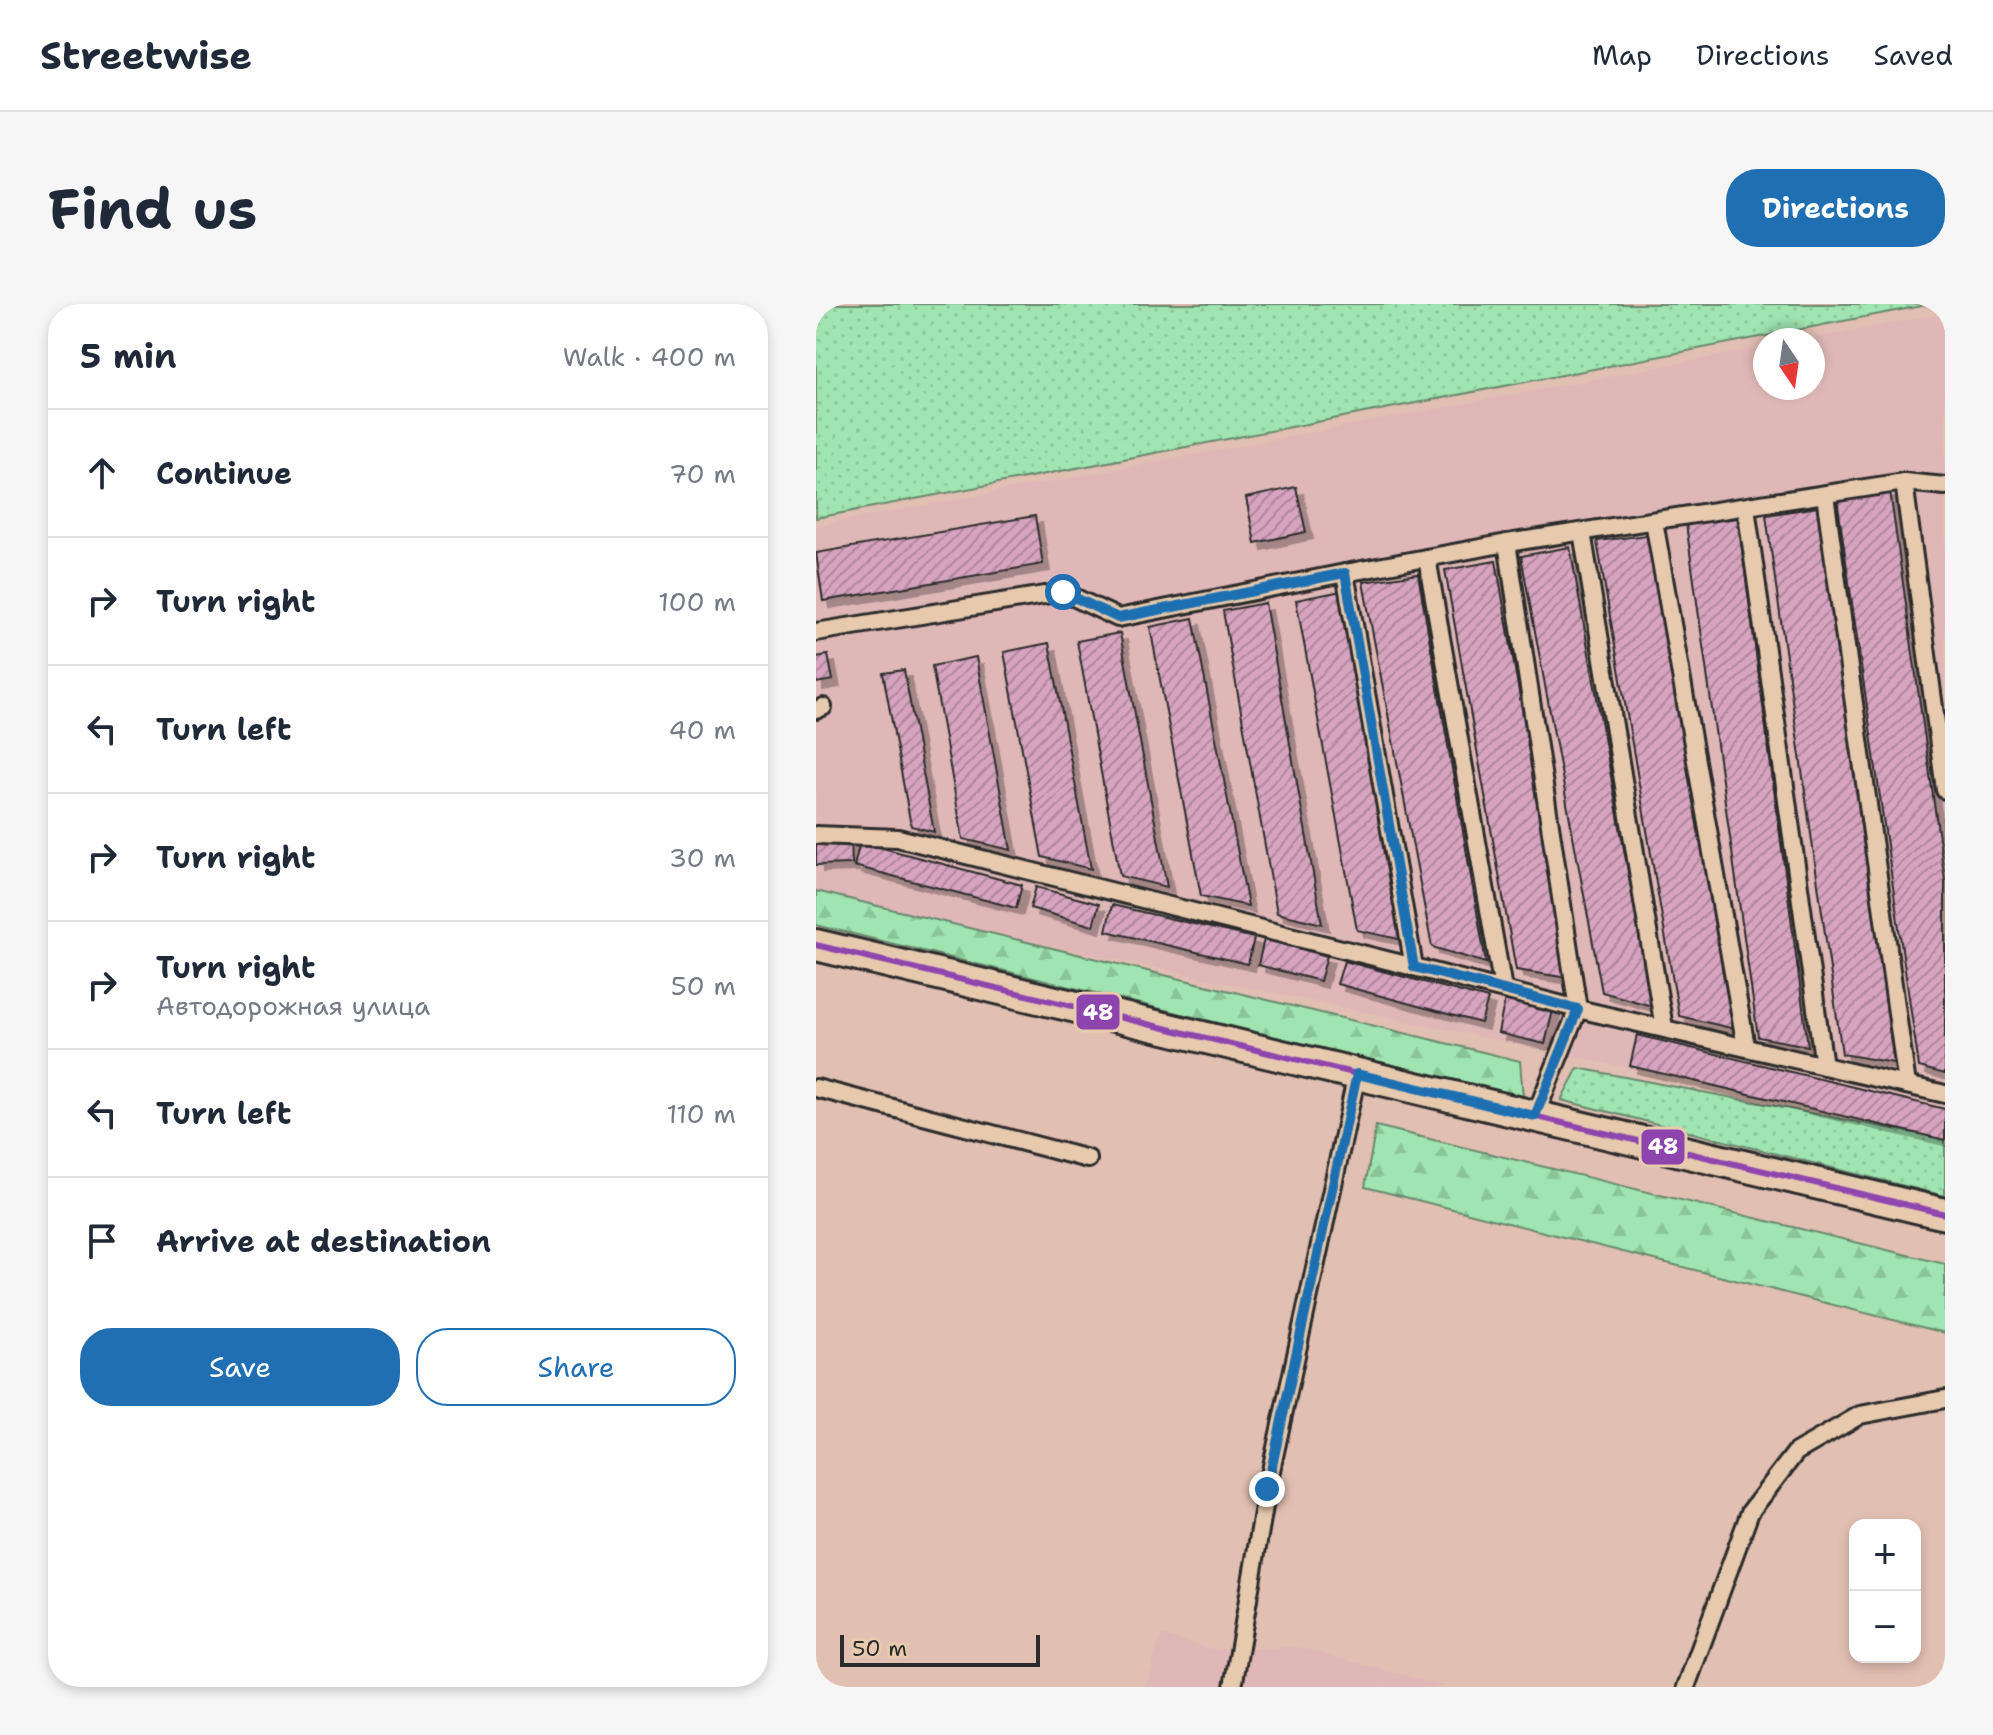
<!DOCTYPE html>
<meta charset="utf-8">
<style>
body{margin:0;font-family:"Shantell Sans",sans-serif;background:#f6f6f7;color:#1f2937}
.controls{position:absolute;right:24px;bottom:24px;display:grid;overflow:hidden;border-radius:16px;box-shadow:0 4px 12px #0003}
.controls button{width:72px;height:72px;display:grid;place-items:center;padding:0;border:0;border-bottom:2px solid #e0e1e3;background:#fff;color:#1f2937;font:40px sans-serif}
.compass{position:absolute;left:937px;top:24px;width:72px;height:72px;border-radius:50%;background:#fff;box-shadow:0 4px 12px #0003;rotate:167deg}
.scale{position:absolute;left:24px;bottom:20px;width:200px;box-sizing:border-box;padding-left:8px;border:4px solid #2b2b2b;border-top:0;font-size:22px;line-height:28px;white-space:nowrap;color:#2b2b2b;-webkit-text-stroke:6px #e7caae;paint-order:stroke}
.stop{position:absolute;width:24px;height:24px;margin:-18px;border:6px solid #1f6fb2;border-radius:50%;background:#fff}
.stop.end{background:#1f6fb2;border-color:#fff;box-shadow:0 2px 8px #0008}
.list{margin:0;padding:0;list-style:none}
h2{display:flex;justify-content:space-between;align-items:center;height:104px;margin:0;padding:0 32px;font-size:34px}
h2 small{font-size:26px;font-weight:400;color:#747a83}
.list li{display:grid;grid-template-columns:52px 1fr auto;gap:24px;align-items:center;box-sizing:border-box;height:128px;padding:0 32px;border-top:2px solid #e0e1e3}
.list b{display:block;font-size:30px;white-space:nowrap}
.list p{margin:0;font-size:26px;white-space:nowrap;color:#747a83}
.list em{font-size:26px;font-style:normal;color:#747a83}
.actions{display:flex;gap:16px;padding:24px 32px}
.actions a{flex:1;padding:18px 0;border:2px solid #1f6fb2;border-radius:32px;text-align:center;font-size:28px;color:#1f6fb2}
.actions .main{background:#1f6fb2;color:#fff}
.icon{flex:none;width:44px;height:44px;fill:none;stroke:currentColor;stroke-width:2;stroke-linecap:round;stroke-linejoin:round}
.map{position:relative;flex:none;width:1129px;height:1383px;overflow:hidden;border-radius:32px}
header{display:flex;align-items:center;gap:48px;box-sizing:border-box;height:112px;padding:0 40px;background:#fff;border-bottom:2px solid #e0e1e3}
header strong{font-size:38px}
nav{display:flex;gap:44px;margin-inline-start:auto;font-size:28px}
.intro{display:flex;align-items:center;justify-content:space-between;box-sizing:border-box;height:192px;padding:0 48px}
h1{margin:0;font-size:56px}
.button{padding:20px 36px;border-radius:32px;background:#1f6fb2;color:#fff;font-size:28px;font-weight:700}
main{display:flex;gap:48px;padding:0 48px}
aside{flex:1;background:#fff;border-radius:32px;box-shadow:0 4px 12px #0003}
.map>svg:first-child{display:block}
</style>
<header>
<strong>Streetwise</strong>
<nav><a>Map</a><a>Directions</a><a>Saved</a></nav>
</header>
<div class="intro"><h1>Find us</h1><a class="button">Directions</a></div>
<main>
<aside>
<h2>5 min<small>Walk · 400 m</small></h2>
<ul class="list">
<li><svg class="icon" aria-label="ahead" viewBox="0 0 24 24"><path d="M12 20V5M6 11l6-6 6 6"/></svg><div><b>Continue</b></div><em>70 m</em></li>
<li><svg class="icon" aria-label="right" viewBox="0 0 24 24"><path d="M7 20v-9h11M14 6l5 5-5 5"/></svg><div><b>Turn right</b></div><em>100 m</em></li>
<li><svg class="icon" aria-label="left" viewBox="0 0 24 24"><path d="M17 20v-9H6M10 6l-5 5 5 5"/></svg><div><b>Turn left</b></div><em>40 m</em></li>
<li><svg class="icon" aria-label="right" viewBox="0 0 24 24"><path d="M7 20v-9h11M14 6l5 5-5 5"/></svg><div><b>Turn right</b></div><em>30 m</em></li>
<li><svg class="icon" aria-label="right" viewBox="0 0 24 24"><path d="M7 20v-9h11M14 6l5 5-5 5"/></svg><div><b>Turn right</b><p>Автодорожная улица</p></div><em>50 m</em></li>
<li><svg class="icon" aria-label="left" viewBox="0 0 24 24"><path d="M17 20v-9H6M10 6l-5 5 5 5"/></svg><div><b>Turn left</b></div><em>110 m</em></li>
<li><svg class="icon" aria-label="arrive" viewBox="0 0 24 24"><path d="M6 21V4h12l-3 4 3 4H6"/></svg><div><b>Arrive at destination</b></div></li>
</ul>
<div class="actions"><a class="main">Save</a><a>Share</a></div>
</aside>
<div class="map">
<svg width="1129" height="1383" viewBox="0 0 1129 1383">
<defs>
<pattern id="grass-dots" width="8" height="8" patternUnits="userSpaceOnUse" patternTransform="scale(2)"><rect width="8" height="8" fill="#a0e5b1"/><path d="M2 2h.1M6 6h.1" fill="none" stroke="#8ac598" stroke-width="1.8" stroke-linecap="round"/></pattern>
<pattern id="forest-firs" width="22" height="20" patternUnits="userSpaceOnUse" patternTransform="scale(2)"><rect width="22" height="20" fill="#a0e5b1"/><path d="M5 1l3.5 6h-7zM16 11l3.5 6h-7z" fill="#8ac598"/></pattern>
<pattern id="building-hatch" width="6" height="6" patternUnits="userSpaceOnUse" patternTransform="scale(2)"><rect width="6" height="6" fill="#d7a4c0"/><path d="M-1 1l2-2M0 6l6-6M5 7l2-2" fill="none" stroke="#af869c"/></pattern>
<filter id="shadow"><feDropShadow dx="7" dy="7" stdDeviation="0" flood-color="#0004"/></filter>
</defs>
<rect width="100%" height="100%" fill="#e2bfb3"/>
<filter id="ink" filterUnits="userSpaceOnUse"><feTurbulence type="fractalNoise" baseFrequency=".0125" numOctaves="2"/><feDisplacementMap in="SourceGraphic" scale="16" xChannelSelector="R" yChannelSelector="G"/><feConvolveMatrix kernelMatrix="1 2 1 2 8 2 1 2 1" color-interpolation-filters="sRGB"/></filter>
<g filter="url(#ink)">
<g fill="#dfb7b7">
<path d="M1129,9V831L0,592V222L949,43V84H997V36H988Z"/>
<path d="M345,1331L398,1346L481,1343L631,1383H330Z"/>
</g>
<g fill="url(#grass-dots)" stroke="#66886e" stroke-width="2">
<path d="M0,0H1116L0,214Z"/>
<path d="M762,764L1129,835V892L745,796Z"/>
</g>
<g fill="url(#forest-firs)" stroke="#66886e" stroke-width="2">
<path d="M0,587L704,757L707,793L0,621Z"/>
<path d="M560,822L1129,960V1029L549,883Z"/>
</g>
<g fill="url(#building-hatch)" stroke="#2b2b2b" stroke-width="2" filter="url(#shadow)">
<path d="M480,183L490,228L439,239L430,194Z"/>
<path d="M1074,187L1129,577V770L1103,763L1021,195Z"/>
<path d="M1002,203L1078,759L1026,750L950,211Z"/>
<path d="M219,212L227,260L7,297L0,249Z"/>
<path d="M922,214L992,742L942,733L870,220Z"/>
<path d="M831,231L919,725L863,712L781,237Z"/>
<path d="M754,243L836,702L786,688L705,252Z"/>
<path d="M680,257L753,674L700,666L629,266Z"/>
<path d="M602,270L670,659L616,643L547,278Z"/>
<path d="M526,287L587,636L541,626L480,296Z"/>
<path d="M449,299L506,620L461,609L407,307Z"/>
<path d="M377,314L432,602L385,592L334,323Z"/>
<path d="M304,329L351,583L304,572L261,337Z"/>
<path d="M233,339L275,565L226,553L188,348Z"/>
<path d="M12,351L17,376L0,379V353Z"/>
<path d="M160,353L195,546L147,535L116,362Z"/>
<path d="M88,366L118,528L95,522L67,369Z"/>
<path d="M0,535H35L36,560L0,561Z"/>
<path d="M44,538L206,581L200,604L38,562Z"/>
<path d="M220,583L283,600L277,622L214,604Z"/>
<path d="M296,601L438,634L432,660L290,627Z"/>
<path d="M448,635L511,652L504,677L442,661Z"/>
<path d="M528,657L672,695L665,719L521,680Z"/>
<path d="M689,695L737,706L729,740L682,729Z"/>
<path d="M821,731L1129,805V836L814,762Z"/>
</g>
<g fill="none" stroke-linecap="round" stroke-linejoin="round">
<g stroke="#2b2b2b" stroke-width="22">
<g id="service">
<path d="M1088,178L1129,486"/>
<path d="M1009,191L1091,781"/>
<path d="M930,203L1008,762"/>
<path d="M838,217L930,743"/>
<path d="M766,228L848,724"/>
<path d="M691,239L529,269L598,663L762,705L1129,790"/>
<path d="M611,254L687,685"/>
<path d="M0,328L247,288L302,314L529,269"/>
<path d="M0,406L7,403"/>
<path d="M0,531L82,534L598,663"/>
<path d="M0,784L272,855"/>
<path d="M719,812L762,705L691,239L1088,178L1129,182"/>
<path d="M417,1383L451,1185L541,770"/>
<path d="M870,1383L934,1208L980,1148L1044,1111L1129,1095"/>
</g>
</g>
<g stroke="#2b2b2b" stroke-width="36">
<path id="minor" d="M0,641L1129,910"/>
</g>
<use href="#service" stroke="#e7caae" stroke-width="16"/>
<use href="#minor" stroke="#e7caae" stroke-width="30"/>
<g stroke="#e7caae" stroke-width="12">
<path id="bus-1" d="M0,641L1129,910"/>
</g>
<use href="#bus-1" stroke="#8e44ad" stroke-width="6"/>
</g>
</g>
<g fill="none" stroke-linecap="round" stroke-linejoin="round" filter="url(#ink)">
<path stroke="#1f6fb2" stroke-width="10" d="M247,288L302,314L529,269L598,663L762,705L719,812L541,770L451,1185"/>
</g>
<g stroke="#e7caae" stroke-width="3">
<rect x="259" y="689" width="46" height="38" rx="8" fill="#8e44ad"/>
<rect x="824" y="824" width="46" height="38" rx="8" fill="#8e44ad"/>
</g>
<g font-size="22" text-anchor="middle" font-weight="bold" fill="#fff">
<text x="282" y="716">48</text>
<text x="847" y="850">48</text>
</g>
</svg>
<div class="controls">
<button>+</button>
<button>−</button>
</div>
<svg class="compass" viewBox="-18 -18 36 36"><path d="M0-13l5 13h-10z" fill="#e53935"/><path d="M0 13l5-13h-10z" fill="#747a83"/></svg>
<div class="scale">50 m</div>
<div class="stop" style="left:247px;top:288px"></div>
<div class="stop end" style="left:451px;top:1185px"></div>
</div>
</main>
